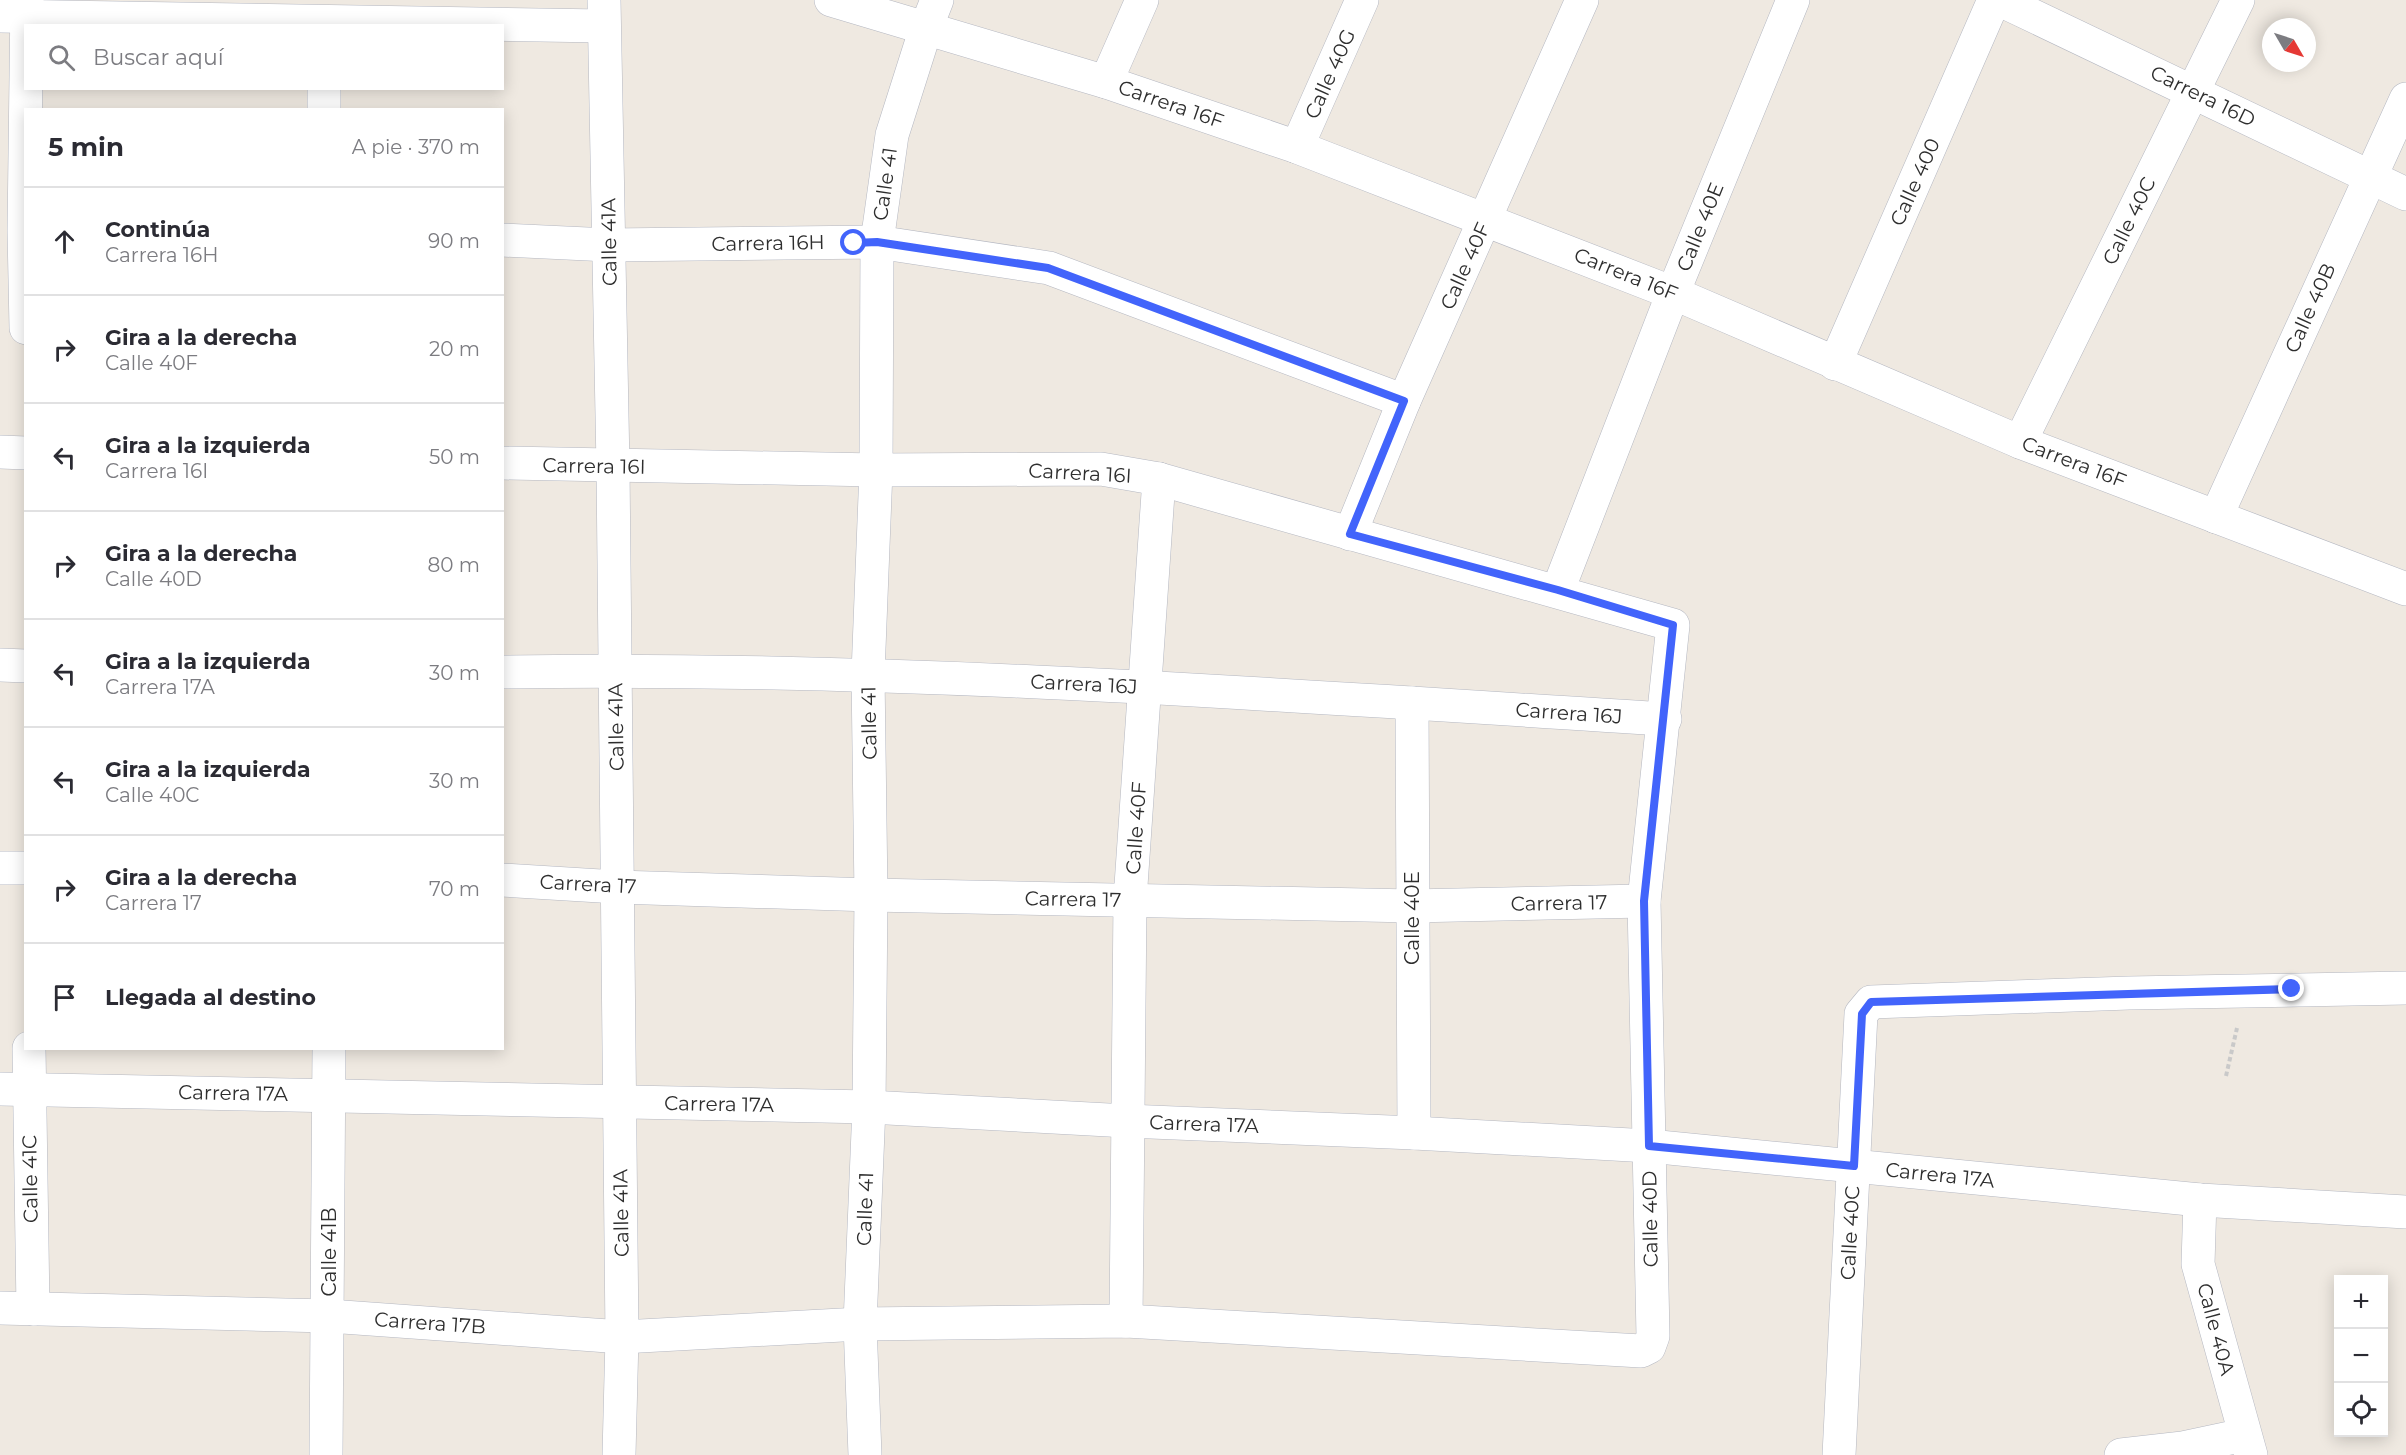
<!DOCTYPE html>
<html lang="es">
<meta charset="utf-8">
<style>
body{margin:0;font-family:Montserrat,sans-serif;background:#f2f2f3;color:#2b2b33}
.controls{position:absolute;right:18px;bottom:18px;display:grid;overflow:hidden;border-radius:0px;box-shadow:0 3px 15px #0003}
.controls button{width:54px;height:54px;display:grid;place-items:center;padding:0;border:0;border-bottom:2px solid #e1e1e2;background:#fff;color:#2b2b33;font:30px sans-serif}
.compass{position:absolute;left:2262px;top:18px;width:54px;height:54px;border-radius:50%;background:#fff;box-shadow:0 3px 15px #0003;rotate:129deg}
.stop{position:absolute;width:18px;height:18px;margin:-14px;border:4px solid #4264fb;border-radius:50%;background:#fff}
.stop.end{background:#4264fb;border-color:#fff;box-shadow:0 2px 6px #0008}
.list{margin:0;padding:0;list-style:none}
h2{display:flex;justify-content:space-between;align-items:center;height:78px;margin:0;padding:0 24px;font-size:26px}
h2 small{font-size:20px;font-weight:400;color:#7c7c81}
.list li{display:grid;grid-template-columns:39px 1fr auto;gap:18px;align-items:center;box-sizing:border-box;height:108px;padding:0 24px;border-top:2px solid #e1e1e2}
.list b{display:block;font-size:22px;white-space:nowrap}
.list p{margin:0;font-size:20px;white-space:nowrap;color:#7c7c81}
.list em{font-size:20px;font-style:normal;color:#7c7c81}
.icon{flex:none;width:33px;height:33px;fill:none;stroke:currentColor;stroke-width:2;stroke-linecap:round;stroke-linejoin:round}
.map{position:relative;flex:none;width:2406px;height:1455px;overflow:hidden}
.search{position:absolute;background:#fff;box-shadow:0 3px 15px #0003;left:24px;top:24px;width:480px;height:66px;display:flex;align-items:center;gap:15px;box-sizing:border-box;padding:0 21px;border-radius:0px;color:#7c7c81;font-size:22px}
.panel{position:absolute;background:#fff;box-shadow:0 3px 15px #0003;left:24px;top:108px;width:480px;height:942px;border-radius:0px}
.map>svg:first-child{display:block}
</style>
<div class="map">
<svg width="2406" height="1455" viewBox="0 0 2406 1455">
<rect width="100%" height="100%" fill="#efe9e1"/>
<g fill="none" stroke-linecap="round" stroke-linejoin="round">
<g stroke="#b4b7c1" stroke-width="34">
<g id="street">
<path d="M604,0L613,467L622,1337L619,1455"/>
<path d="M2000,0L2406,194"/>
<path d="M0,16L603,26"/>
<path d="M1106,82L1142,0"/>
<path d="M324,88V110"/>
<path d="M1297,147L1362,0"/>
<path d="M502,240L609,245L877,242L1049,268L1404,401"/>
<path d="M26,328L24,231L27,0"/>
<path d="M1835,364L1994,0"/>
<path d="M2020,442L2238,0"/>
<path d="M0,452L26,453"/>
<path d="M2216,517L2406,99"/>
<path d="M1350,534L1404,401L1582,0"/>
<path d="M1558,590L1673,293L1793,0"/>
<path d="M0,665L26,666"/>
<path d="M502,672C891,666 1278,695 1665,719"/>
<path d="M1412,703L1414,1133"/>
<path d="M0,868H26"/>
<path d="M502,880L617,887L871,895L1412,906L1644,901"/>
<path d="M29,1048L33,1309"/>
<path d="M0,1089L869,1107L1127,1121L1414,1133L1649,1146L2200,1200L2406,1212"/>
<path d="M2200,1200L2198,1264L2251,1455"/>
<path d="M0,1308L329,1316L622,1337L860,1324L1126,1321L1641,1351L1649,1347L1653,1336L1644,901L1673,625L1159,479L1101,469L876,470L502,463"/>
<path d="M1126,1321L1130,900L1159,479"/>
<path d="M326,1455L329,1048"/>
<path d="M865,1455L860,1324L869,1107L871,895L868,674L876,470L877,242L892,135L926,28L937,0"/>
<path d="M1839,1455L1861,1014L1871,1002L2129,993L2406,988"/>
<path d="M2121,1455L2183,1448L2244,1435"/>
</g>
</g>
<g stroke="#b4b7c1" stroke-width="34">
<path id="secondary" d="M831,0L1106,82L1297,147L1673,293L2020,442L2406,589"/>
</g>
<path stroke="#c9c9c9" stroke-width="4" stroke-dasharray="4.5 3" stroke-linecap="butt" d="M2226,1076L2237,1028"/>
<use href="#street" stroke="#fff" stroke-width="33"/>
<use href="#secondary" stroke="#fff" stroke-width="33"/>
</g>
<g fill="none" stroke-linecap="round" stroke-linejoin="round">
<path stroke="#4264fb" stroke-width="8" d="M854,243L877,242L1048,268L1404,401L1350,534L1558,590L1673,625L1644,901L1649,1146L1854,1166L1862,1014L1871,1002L2292,989"/>
</g>
<g text-anchor="middle" stroke-width="4.5" stroke-linejoin="round" paint-order="stroke">
<g font-size="20" fill="#2e2e2e" stroke="#fff">
<text transform="translate(1330 74) rotate(-66)" y="7">Calle 40G</text>
<text transform="translate(2203 96) rotate(26)" y="7">Carrera 16D</text>
<text transform="translate(1171 104) rotate(19)" y="7">Carrera 16F</text>
<text transform="translate(1915 182) rotate(-66)" y="7">Calle 400</text>
<text transform="translate(885 184) rotate(-82)" y="7">Calle 41</text>
<text transform="translate(2129 221) rotate(-64)" y="7">Calle 40C</text>
<text transform="translate(1700 227) rotate(-68)" y="7">Calle 40E</text>
<text transform="translate(609 242) rotate(-91)" y="7">Calle 41A</text>
<text transform="translate(768 243) rotate(-1)" y="7">Carrera 16H</text>
<text transform="translate(1465 266) rotate(-66)" y="7">Calle 40F</text>
<text transform="translate(1626 274) rotate(22)" y="7">Carrera 16F</text>
<text transform="translate(2310 308) rotate(-66)" y="7">Calle 40B</text>
<text transform="translate(2074 462) rotate(21)" y="7">Carrera 16F</text>
<text transform="translate(594 466) rotate(1)" y="7">Carrera 16I</text>
<text transform="translate(1080 473) rotate(3)" y="7">Carrera 16I</text>
<text transform="translate(1084 684) rotate(3)" y="7">Carrera 16J</text>
<text transform="translate(1569 713) rotate(4)" y="7">Carrera 16J</text>
<text transform="translate(869 723) rotate(-91)" y="7">Calle 41</text>
<text transform="translate(616 727) rotate(-91)" y="7">Calle 41A</text>
<text transform="translate(1136 828) rotate(-86)" y="7">Calle 40F</text>
<text transform="translate(588 884) rotate(3)" y="7">Carrera 17</text>
<text transform="translate(1073 899) rotate(1)" y="7">Carrera 17</text>
<text transform="translate(1559 903) rotate(-1)" y="7">Carrera 17</text>
<text transform="translate(1412 918) rotate(-90)" y="7">Calle 40E</text>
<text transform="translate(233 1093) rotate(1)" y="7">Carrera 17A</text>
<text transform="translate(719 1104) rotate(1)" y="7">Carrera 17A</text>
<text transform="translate(1204 1124) rotate(2)" y="7">Carrera 17A</text>
<text transform="translate(1940 1175) rotate(6)" y="7">Carrera 17A</text>
<text transform="translate(30 1179) rotate(-91)" y="7">Calle 41C</text>
<text transform="translate(865 1209) rotate(-88)" y="7">Calle 41</text>
<text transform="translate(621 1213) rotate(-91)" y="7">Calle 41A</text>
<text transform="translate(1650 1219) rotate(-91)" y="7">Calle 40D</text>
<text transform="translate(1850 1233) rotate(-87)" y="7">Calle 40C</text>
<text transform="translate(329 1252) rotate(-90)" y="7">Calle 41B</text>
<text transform="translate(430 1323) rotate(4)" y="7">Carrera 17B</text>
<text transform="translate(2216 1329) rotate(75)" y="7">Calle 40A</text>
</g>
</g>
</svg>
<div class="controls">
<button>+</button>
<button>−</button>
<button><svg class="icon" aria-label="locate" viewBox="0 0 24 24"><circle cx="12" cy="12" r="6"/><path d="M12 2v4M12 18v4M2 12h4M18 12h4"/></svg></button>
</div>
<svg class="compass" viewBox="-18 -18 36 36"><path d="M0-13l5 13h-10z" fill="#e53935"/><path d="M0 13l5-13h-10z" fill="#7c7c81"/></svg>
<div class="stop" style="left:854px;top:243px"></div>
<div class="stop end" style="left:2292px;top:989px"></div>
<div class="search"><svg class="icon" aria-label="search" viewBox="0 0 24 24"><circle cx="10" cy="10" r="6"/><path d="M15 15l6 6"/></svg>Buscar aquí</div>
<section class="panel">
<h2>5 min<small>A pie · 370 m</small></h2>
<ul class="list">
<li><svg class="icon" aria-label="ahead" viewBox="0 0 24 24"><path d="M12 20V5M6 11l6-6 6 6"/></svg><div><b>Continúa</b><p>Carrera 16H</p></div><em>90 m</em></li>
<li><svg class="icon" aria-label="right" viewBox="0 0 24 24"><path d="M7 20v-9h11M14 6l5 5-5 5"/></svg><div><b>Gira a la derecha</b><p>Calle 40F</p></div><em>20 m</em></li>
<li><svg class="icon" aria-label="left" viewBox="0 0 24 24"><path d="M17 20v-9H6M10 6l-5 5 5 5"/></svg><div><b>Gira a la izquierda</b><p>Carrera 16I</p></div><em>50 m</em></li>
<li><svg class="icon" aria-label="right" viewBox="0 0 24 24"><path d="M7 20v-9h11M14 6l5 5-5 5"/></svg><div><b>Gira a la derecha</b><p>Calle 40D</p></div><em>80 m</em></li>
<li><svg class="icon" aria-label="left" viewBox="0 0 24 24"><path d="M17 20v-9H6M10 6l-5 5 5 5"/></svg><div><b>Gira a la izquierda</b><p>Carrera 17A</p></div><em>30 m</em></li>
<li><svg class="icon" aria-label="left" viewBox="0 0 24 24"><path d="M17 20v-9H6M10 6l-5 5 5 5"/></svg><div><b>Gira a la izquierda</b><p>Calle 40C</p></div><em>30 m</em></li>
<li><svg class="icon" aria-label="right" viewBox="0 0 24 24"><path d="M7 20v-9h11M14 6l5 5-5 5"/></svg><div><b>Gira a la derecha</b><p>Carrera 17</p></div><em>70 m</em></li>
<li><svg class="icon" aria-label="arrive" viewBox="0 0 24 24"><path d="M6 21V4h12l-3 4 3 4H6"/></svg><div><b>Llegada al destino</b></div></li>
</ul>
</section>
</div>
